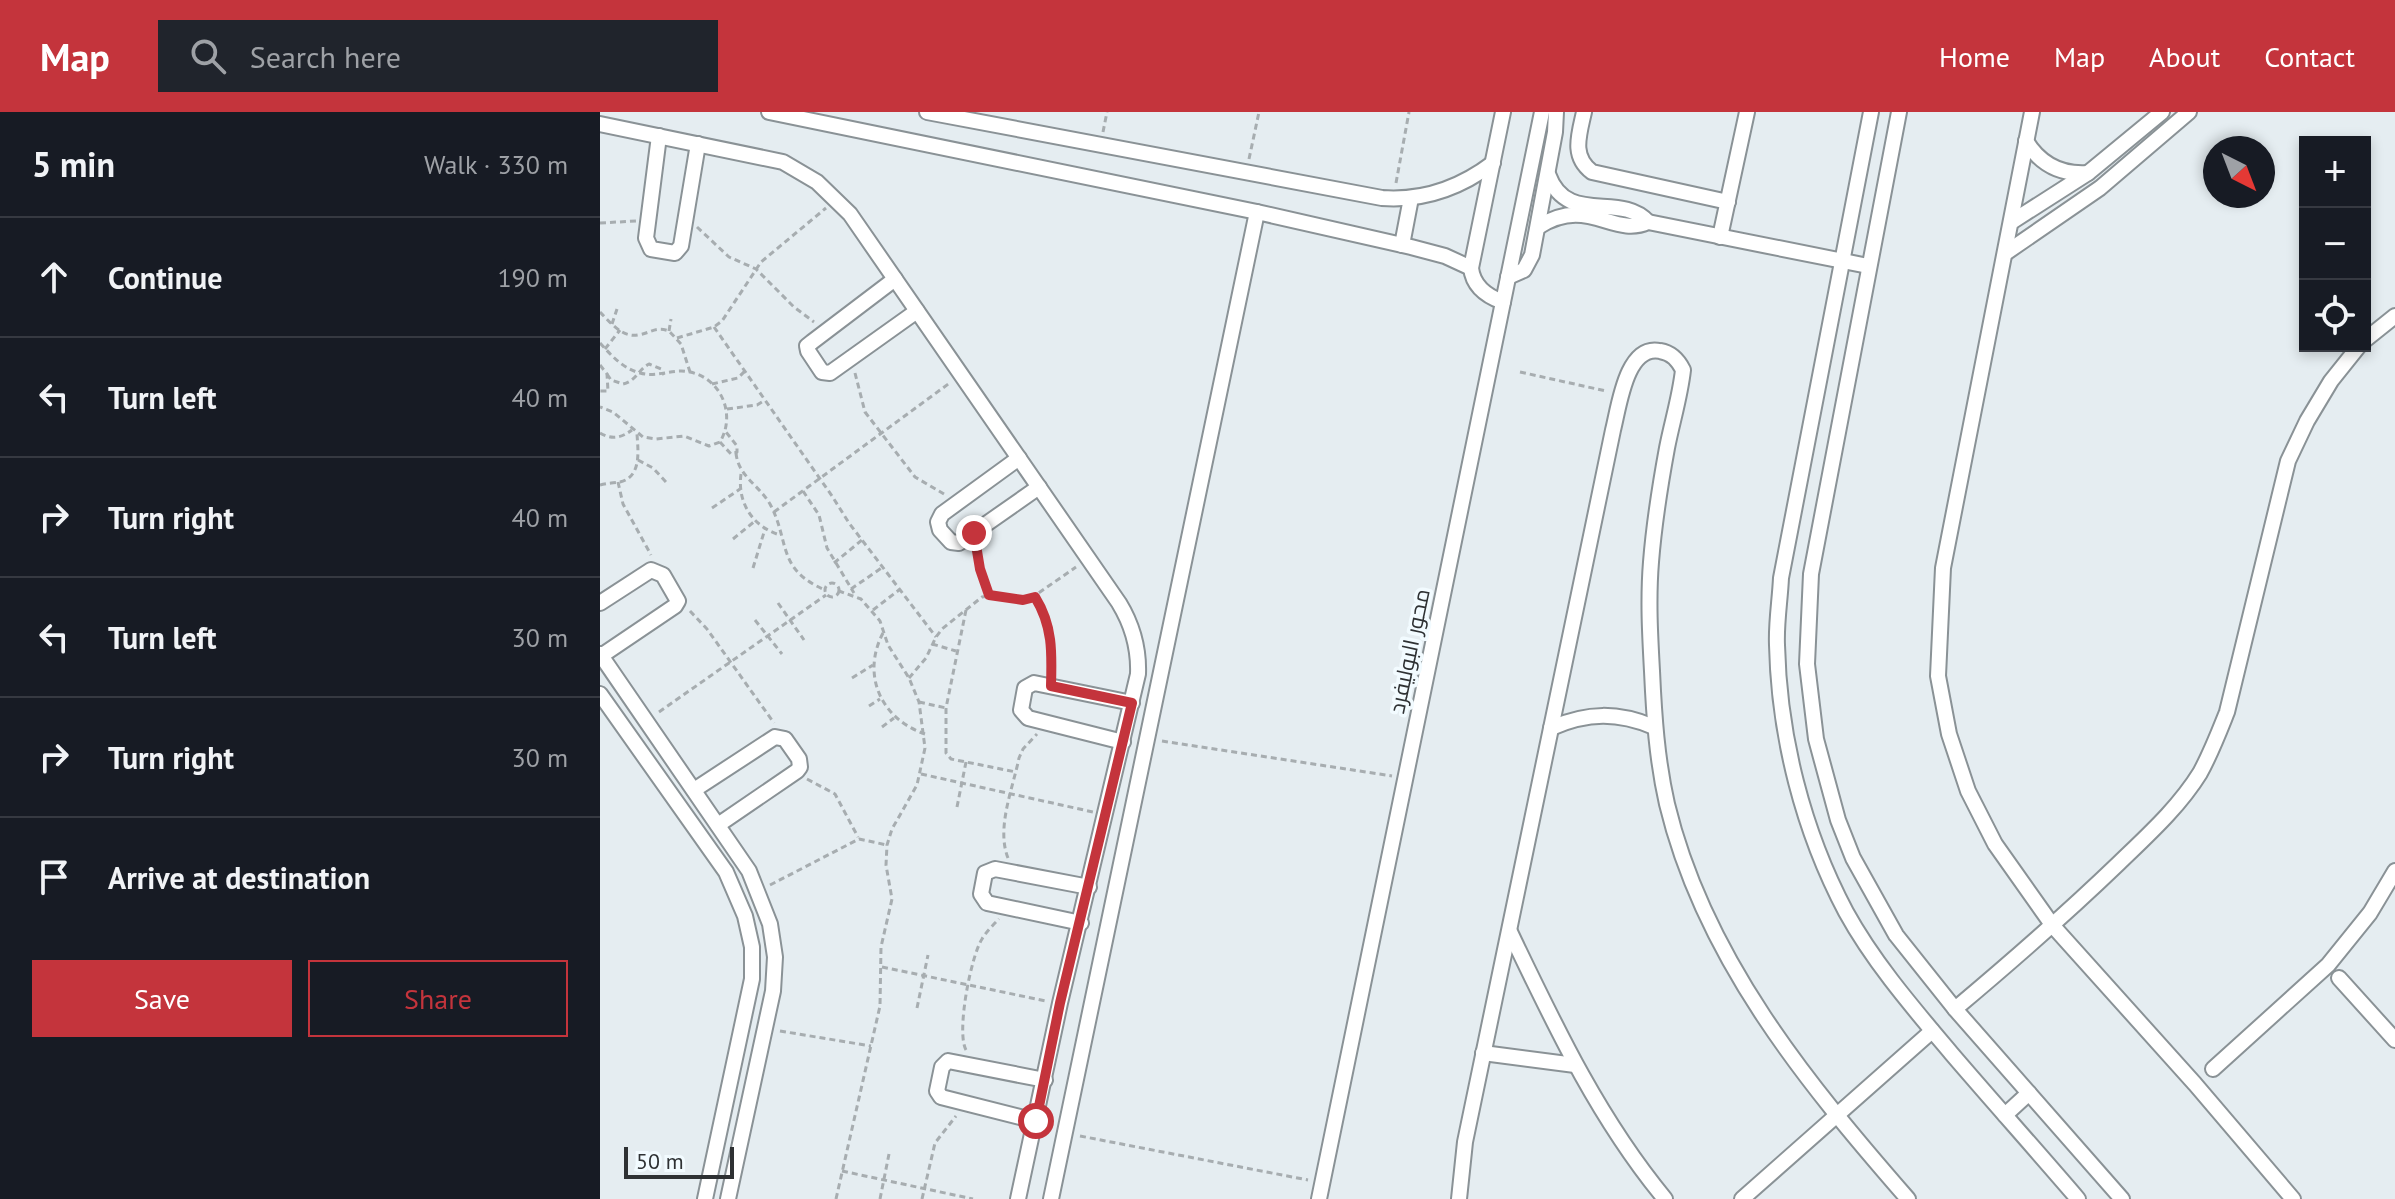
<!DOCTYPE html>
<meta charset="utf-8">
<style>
body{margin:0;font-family:"PT Sans",Cairo,sans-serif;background:#20242c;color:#f1f3f6}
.controls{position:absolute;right:24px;top:24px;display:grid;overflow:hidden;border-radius:0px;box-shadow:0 4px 12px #0003}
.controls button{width:72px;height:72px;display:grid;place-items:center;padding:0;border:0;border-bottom:2px solid #363941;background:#171b24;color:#f1f3f6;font:40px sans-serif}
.compass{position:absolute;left:1603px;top:24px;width:72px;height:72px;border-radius:50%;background:#171b24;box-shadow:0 4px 12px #0003;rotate:138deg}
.scale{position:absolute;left:24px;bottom:20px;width:110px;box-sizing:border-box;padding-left:8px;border:4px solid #2e3133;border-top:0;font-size:22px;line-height:28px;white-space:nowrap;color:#2e3133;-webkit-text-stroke:6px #f2fbff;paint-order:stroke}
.stop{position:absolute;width:24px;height:24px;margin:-18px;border:6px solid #c4343c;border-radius:50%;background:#fff}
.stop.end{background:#c4343c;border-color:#fff;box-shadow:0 2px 8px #0008}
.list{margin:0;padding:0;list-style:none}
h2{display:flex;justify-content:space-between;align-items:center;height:104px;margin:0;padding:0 32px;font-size:34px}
h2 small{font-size:26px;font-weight:400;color:#9ea1a6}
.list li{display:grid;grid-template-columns:52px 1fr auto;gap:24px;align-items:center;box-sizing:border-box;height:120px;padding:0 32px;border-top:2px solid #363941}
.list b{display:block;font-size:30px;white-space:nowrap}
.list em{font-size:26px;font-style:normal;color:#9ea1a6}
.actions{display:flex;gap:16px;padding:24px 32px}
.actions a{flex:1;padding:18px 0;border:2px solid #c4343c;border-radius:0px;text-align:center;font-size:28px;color:#c4343c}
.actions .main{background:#c4343c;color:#fff}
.icon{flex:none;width:44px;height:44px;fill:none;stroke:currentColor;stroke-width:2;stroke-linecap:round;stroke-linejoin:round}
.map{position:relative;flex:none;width:1795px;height:1087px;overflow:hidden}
header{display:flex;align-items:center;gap:48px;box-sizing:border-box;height:112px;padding:0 40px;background:#c4343c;color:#fff}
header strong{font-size:38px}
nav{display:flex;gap:44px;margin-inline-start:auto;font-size:28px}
.search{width:560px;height:72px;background:#20242c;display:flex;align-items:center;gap:20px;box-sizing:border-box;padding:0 28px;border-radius:0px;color:#9ea1a6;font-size:30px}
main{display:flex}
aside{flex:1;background:#171b24}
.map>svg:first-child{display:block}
</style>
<header>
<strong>Map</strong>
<div class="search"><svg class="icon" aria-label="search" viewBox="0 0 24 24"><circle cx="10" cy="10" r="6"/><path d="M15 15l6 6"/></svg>Search here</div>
<nav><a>Home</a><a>Map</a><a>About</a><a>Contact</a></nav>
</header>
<main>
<aside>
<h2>5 min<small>Walk · 330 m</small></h2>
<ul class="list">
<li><svg class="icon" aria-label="ahead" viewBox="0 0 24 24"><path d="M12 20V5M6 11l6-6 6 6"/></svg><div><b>Continue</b></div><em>190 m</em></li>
<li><svg class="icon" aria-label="left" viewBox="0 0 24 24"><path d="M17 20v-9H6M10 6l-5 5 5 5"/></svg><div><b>Turn left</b></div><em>40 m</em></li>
<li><svg class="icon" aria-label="right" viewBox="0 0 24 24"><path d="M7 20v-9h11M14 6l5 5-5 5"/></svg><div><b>Turn right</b></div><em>40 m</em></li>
<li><svg class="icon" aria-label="left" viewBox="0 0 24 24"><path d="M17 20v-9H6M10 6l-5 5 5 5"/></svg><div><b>Turn left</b></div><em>30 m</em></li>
<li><svg class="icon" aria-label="right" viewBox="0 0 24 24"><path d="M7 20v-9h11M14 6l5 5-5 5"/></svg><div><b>Turn right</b></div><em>30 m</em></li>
<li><svg class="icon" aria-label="arrive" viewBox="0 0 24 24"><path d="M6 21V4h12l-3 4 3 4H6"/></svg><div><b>Arrive at destination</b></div></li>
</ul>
<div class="actions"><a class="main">Save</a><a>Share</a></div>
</aside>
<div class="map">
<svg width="1795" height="1087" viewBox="0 0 1795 1087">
<rect width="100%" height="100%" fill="#e5edf1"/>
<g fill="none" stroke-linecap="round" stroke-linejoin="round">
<g stroke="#8a9296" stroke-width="18">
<g id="minor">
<path d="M169,0L657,100L811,135L845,144L871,156"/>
<path d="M327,0L782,86C823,89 860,76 893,51"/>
<path d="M984,0C979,23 971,44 992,60L1128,90"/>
<path d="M1271,0L1181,466C1180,488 1176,511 1177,533C1179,624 1203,719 1246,800C1274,851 1314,897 1351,941C1393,990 1436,1038 1478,1087"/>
<path d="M1299,0L1211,462L1207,552L1216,627L1238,708L1253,746L1296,823L1355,897L1522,1087"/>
<path d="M1432,0L1343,456L1338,564L1349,622L1368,679L1395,732L1453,814L1595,972L1693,1087"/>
<path d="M0,12L183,50L217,70L250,102L519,491C533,514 539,536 538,562L460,891L418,1087"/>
<path d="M59,24L46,126L51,137L75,141L81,134L98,32"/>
<path d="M1426,29C1440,52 1460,63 1488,61"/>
<path d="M948,62C967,115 1020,79 1048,110"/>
<path d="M1413,109L1488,61L1562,0"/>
<path d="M938,115C988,83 1013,126 1048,110L1268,154"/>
<path d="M1120,125L1147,0"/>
<path d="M802,133L811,86"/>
<path d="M1407,140L1500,76L1589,0"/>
<path d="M908,165L924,158L932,143L955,20L956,0"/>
<path d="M295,167L212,230L207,234L208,239L222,260L230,261L317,199"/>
<path d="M903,190C886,184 873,174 871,156L903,0"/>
<path d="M1765,228L1795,204"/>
<path d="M419,346L342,402L338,410L340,418L351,430L359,431L439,375"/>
<path d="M0,491L51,458L63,463L78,489L75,494L1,544"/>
<path d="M0,542L149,759L170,812L175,845L173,879L128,1087"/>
<path d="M0,582L126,760L145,804L152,835V867L105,1087"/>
<path d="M951,616C988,600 1018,600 1054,615"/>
<path d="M523,630L428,606L421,598L425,576L434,571L532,591"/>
<path d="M94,678L175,625L185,627L199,647L200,655L197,659L118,713"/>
<path d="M481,811L387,791L381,782L385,761L395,757L489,775"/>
<path d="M910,820C955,914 998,1006 1065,1087"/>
<path d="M1739,866L1795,928"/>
<path d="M1355,897C1411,850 1466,802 1519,751C1548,723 1579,695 1600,661C1611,641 1619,620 1627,600L1688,349L1707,309L1731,269L1759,234"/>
<path d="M883,941L975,953"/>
<path d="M1613,957L1728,853L1770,801L1795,759"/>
<path d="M1405,1003L1429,981"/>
<path d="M436,1009L341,985L337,979L342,955L348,949L445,968"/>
<path d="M451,1087L657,100"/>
<path d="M719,1087L942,0"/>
<path d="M859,1087L865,1030L1013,318C1019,295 1026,232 1060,239C1072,241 1078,248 1083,258C1080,285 1072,310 1067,336C1060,374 1054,412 1051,450C1048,487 1050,523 1052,559C1054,604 1057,648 1067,692C1104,846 1206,970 1308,1087"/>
<path d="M1142,1087L1332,919"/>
</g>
</g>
<g stroke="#a7adb0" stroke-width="3" stroke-dasharray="6 4" stroke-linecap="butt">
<path d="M503,20L507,0"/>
<path d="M649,47L659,0"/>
<path d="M796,71L809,0"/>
<path d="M0,111L36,109"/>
<path d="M97,115L129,145L156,157L194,195L214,210"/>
<path d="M0,200C10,210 22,226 38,223C51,221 56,214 69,219L81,232L90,260"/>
<path d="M12,212L17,197"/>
<path d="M114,215L232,384L249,411L336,525"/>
<path d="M69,219L71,207"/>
<path d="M77,226L114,215L122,209L161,150L226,96"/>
<path d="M0,231C12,244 22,256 40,261C57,266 73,256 90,260C122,267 136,303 120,330L109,334L84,324L56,327L43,325L13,300L0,295"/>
<path d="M5,237L20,218"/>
<path d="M0,253L7,262L8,279H0"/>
<path d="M920,260L1006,279"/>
<path d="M255,261L265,300L315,365L344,382"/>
<path d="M7,262L11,268L23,272C36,269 38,258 49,252L61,257L64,263"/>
<path d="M112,272L138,266L145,259"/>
<path d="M127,297L157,293L165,288"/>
<path d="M0,321C12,328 21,326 32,318"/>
<path d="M120,330L131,342L137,340V334L126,320"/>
<path d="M136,341C138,364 159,373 170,392C190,429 176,457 225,478"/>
<path d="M38,348L53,356L66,370"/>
<path d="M141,362C137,391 153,415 180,423"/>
<path d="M18,370L23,392L51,443"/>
<path d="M0,373C7,371 14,371 20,370C42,365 38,338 37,322"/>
<path d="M203,379L219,403L227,436L254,481"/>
<path d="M112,396L140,377"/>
<path d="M174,400L351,270"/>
<path d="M133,427L155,409"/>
<path d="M377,437L389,483"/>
<path d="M234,451L262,428"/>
<path d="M153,456L165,417"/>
<circle cx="232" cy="478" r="7"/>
<path d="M251,477L283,455"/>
<path d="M435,485L451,522L452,561"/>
<path d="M178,491L204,528"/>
<path d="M273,498L299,478"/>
<path d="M366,498L346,596V641L351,647L416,660"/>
<path d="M90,499L107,517L174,611"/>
<path d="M155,508L182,542"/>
<path d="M283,521C261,563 281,607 325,622"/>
<path d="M332,532L356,539"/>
<path d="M252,566L273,553"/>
<path d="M309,566L326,546L336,525L342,517L382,485L397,483L430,487L476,455"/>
<path d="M319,590L346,596"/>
<path d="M269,594L280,587"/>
<path d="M59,600L226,483"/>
<path d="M282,615L294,606"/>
<path d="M562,629L792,664"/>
<path d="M321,662L493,700"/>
<path d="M207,667L235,682L258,725"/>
<path d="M357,695L366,650"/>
<path d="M408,746C396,716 413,676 419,646L423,637L437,622"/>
<path d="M170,773L259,727L287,733"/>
<path d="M282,855L446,889"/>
<path d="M317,896L328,843"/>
<path d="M180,919L271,934"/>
<path d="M366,938C356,920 371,844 382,827C386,820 393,813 399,807"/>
<path d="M480,1024L708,1068"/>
<path d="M242,1059L373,1087"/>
<path d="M236,1087L280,894L281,835L292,787L286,753L287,733L292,717L317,673L325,636L319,590L309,566L288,533L280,509L261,487L239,479"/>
<path d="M280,1087L289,1042"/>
<path d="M322,1087L335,1031L356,1004"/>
</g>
<use href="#minor" stroke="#fff" stroke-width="14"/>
</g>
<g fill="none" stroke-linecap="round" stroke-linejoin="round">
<path stroke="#c4343c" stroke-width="10" d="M374,421L380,457L389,483L423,488L435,485C453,514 452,541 451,574L532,591L460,891L436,1009"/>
</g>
<g text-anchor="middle" stroke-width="7" stroke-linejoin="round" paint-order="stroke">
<g font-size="22" fill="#2e3133" stroke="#f2fbff">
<text transform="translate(809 539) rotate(-78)" y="8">محور البوليفرد</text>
</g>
</g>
</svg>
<div class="controls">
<button>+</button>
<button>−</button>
<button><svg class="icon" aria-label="locate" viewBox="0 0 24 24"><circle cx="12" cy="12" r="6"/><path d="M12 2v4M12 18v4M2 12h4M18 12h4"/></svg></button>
</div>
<svg class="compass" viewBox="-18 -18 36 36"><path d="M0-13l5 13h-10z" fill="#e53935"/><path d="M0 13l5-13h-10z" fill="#9ea1a6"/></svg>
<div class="scale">50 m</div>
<div class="stop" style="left:436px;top:1009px"></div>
<div class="stop end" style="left:374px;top:421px"></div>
</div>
</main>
